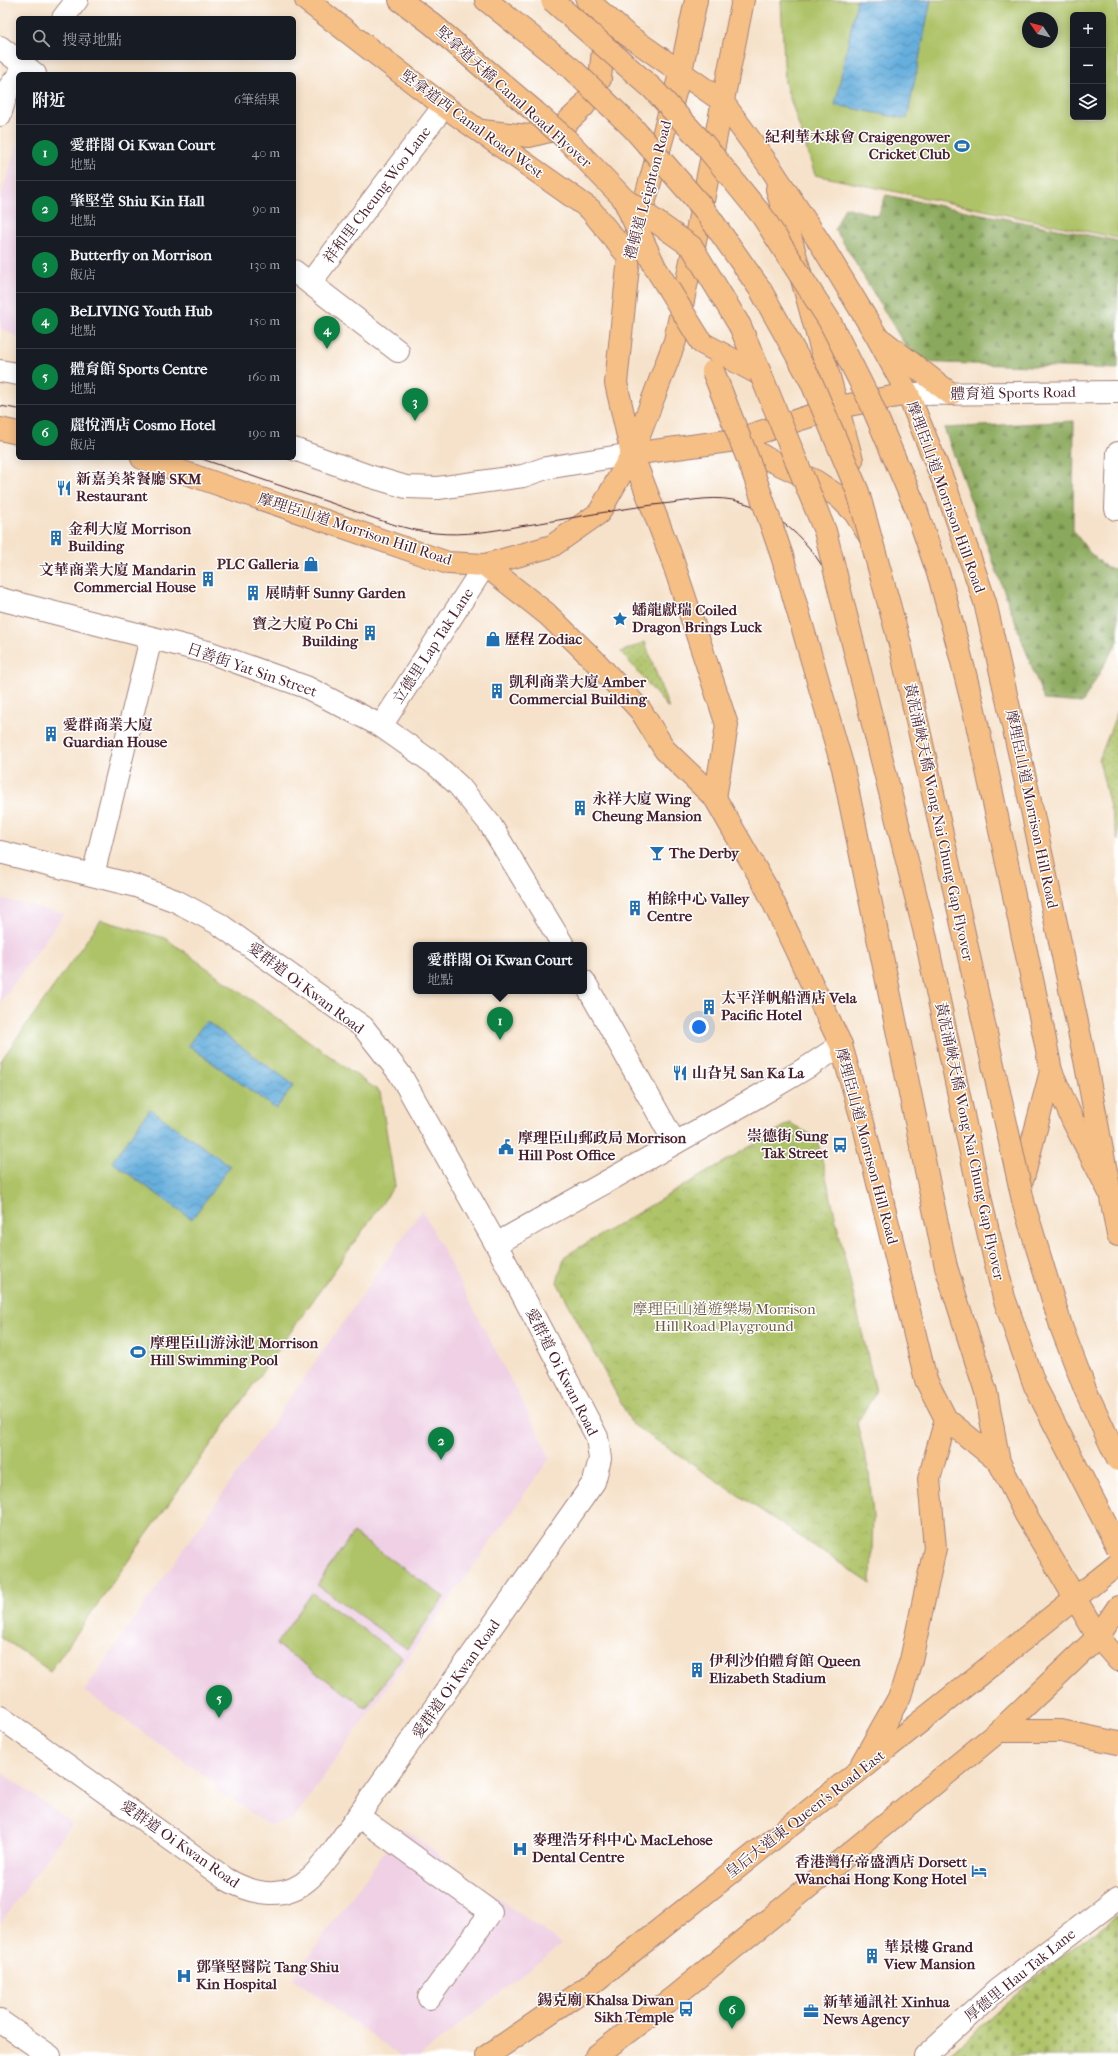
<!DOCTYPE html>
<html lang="zh-TW">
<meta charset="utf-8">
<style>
body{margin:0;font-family:"IM FELL French Canon","Noto Serif TC",serif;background:#20242c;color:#f1f3f6}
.controls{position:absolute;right:12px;top:12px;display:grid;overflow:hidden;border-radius:6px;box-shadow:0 2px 10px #0003}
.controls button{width:36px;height:36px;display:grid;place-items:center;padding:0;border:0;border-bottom:1px solid #363941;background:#171b24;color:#f1f3f6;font:20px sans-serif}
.compass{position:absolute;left:1022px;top:12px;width:36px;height:36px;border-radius:50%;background:#171b24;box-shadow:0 2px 10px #0003;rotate:305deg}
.you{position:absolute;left:699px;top:1027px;width:14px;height:14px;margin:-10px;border:3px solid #fff;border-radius:50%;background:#1a73e8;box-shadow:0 0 0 6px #1a73e833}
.badge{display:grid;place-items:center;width:26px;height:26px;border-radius:50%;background:#0b8043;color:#fff;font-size:13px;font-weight:700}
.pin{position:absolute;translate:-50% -33px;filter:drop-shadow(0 1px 2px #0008)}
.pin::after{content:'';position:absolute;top:21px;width:14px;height:12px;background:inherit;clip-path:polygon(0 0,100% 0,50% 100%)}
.popup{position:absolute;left:413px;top:942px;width:174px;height:52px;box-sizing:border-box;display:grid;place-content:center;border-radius:6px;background:#171b24;filter:drop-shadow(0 1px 3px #0005);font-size:13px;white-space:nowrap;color:#9ea1a6}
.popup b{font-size:15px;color:#f1f3f6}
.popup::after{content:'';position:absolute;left:50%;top:100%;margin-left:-8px;border:8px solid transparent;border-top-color:#171b24}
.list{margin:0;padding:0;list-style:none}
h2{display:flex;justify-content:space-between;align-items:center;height:52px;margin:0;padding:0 16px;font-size:17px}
h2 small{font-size:13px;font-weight:400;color:#9ea1a6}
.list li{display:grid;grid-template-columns:26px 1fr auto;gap:12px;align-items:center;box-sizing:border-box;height:56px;padding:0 16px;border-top:1px solid #363941}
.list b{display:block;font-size:15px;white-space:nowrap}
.list p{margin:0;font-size:13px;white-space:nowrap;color:#9ea1a6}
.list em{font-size:13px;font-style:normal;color:#9ea1a6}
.icon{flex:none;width:22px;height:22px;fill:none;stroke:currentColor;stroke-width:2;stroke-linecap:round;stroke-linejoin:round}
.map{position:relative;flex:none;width:1118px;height:2056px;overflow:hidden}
.search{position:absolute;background:#171b24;box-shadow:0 2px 10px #0003;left:16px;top:16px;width:280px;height:44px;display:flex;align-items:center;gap:10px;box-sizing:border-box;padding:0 14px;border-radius:6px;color:#9ea1a6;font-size:15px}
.panel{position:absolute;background:#171b24;box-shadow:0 2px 10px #0003;left:16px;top:72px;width:280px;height:388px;border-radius:6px}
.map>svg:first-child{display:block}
</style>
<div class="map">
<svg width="1118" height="2056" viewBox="0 0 1118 2056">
<defs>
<pattern id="grass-dots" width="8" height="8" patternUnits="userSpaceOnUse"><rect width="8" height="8" fill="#aec368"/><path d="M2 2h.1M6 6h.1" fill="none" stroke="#97a75a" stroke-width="1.8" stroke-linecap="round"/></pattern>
<pattern id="forest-firs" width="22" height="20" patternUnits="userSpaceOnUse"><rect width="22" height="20" fill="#8aa95c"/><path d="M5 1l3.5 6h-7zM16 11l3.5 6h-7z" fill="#73894c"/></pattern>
<pattern id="cemetery-stones" width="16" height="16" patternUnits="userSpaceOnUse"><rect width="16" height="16" fill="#aec368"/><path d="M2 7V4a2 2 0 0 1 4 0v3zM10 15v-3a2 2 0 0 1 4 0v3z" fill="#97a75a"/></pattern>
<pattern id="park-crowns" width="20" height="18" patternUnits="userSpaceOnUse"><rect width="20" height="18" fill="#aec368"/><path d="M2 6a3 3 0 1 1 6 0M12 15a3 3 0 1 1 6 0" fill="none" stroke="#97a75a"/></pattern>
<pattern id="water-waves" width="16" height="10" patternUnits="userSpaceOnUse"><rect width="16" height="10" fill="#66afdd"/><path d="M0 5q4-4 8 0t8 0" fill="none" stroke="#568eb3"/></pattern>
</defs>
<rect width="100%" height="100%" fill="#fff"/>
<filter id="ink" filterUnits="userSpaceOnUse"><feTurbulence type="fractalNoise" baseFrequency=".025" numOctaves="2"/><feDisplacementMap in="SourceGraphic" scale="8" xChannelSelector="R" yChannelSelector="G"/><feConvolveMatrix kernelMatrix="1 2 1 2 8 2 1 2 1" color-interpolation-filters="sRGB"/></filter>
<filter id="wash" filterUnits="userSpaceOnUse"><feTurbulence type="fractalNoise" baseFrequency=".012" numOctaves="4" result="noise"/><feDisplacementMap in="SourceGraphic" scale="16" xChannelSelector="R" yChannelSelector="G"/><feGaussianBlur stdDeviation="0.9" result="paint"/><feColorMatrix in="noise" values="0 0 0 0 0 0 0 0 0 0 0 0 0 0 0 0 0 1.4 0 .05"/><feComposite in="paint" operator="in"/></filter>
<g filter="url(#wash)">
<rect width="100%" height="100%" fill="#f6e2ca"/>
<g fill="#efd0e5">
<path d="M18,144V337L0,328V198Z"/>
<path d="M0,898L64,914L0,1003Z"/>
<path d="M422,1210L542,1440L550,1458L292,1821L268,1825L233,1800L236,1797L231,1794L227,1798L214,1789L217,1784L84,1691Z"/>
<path d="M0,1771L72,1823L0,1924Z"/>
<path d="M402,1828L561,1944L420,2056H400L293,1978Z"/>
</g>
<g fill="url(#grass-dots)" stroke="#7c714a">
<path d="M645,642L669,709L621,652Z"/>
<path d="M1118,710V841L1099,760Z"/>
</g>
<g fill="url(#forest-firs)" stroke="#6a6444">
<path d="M886,195L1118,241V369L915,362L835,229L845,207L878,216Z"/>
<path d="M1074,421L1073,530L1089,552L1107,568L1118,569V641L1082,703L1044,700L944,428Z"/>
</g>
<path fill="url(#cemetery-stones)" stroke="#7c714a" d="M1118,1915V2056H947L1040,1972Z"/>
<path fill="url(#park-crowns)" stroke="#7c714a" d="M790,1123L817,1138L876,1392L857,1423L869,1472L873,1516L871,1584L632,1424L557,1282L565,1256Z"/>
<g fill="#aec368" stroke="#7c714a" fill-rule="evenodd">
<path d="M781,0H1118V238L815,175L785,83ZM1073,15H1103V117H1073ZM1028,18H1052V42H1028Z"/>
<path d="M101,920L165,938L380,1092L395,1185L50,1671L0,1636V1062Z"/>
<path d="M353,1533L444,1597L407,1649L317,1585Z"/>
<path d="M312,1593L402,1657L366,1708L276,1644Z"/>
</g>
<g fill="url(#water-waves)" stroke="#586784">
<path d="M857,0H931L907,119L835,105Z"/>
<path d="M206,1021L294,1085L276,1109L188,1045Z"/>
<path d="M150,1109L230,1166L192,1219L112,1162Z"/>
</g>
</g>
<g filter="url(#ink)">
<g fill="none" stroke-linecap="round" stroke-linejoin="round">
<g stroke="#a0807a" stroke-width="24">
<g id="minor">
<path d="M63,18L77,0"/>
<path d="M0,47L35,74"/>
<path d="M0,115L8,89L18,76"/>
<path d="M294,271L398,351"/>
<path d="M310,283L444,106"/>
<path d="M0,371L18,374"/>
<path d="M908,394L1118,392"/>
<path d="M294,449L369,476L406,487L438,488L523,476L546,468L632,454"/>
<path d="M1116,509L1118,453"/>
<path d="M0,599L211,653L306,687L381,726L436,765L459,786L490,824L563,945"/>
<path d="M381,726L485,565"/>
<path d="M0,852L136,886L176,901L219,924L363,1027L400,1074L496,1244L597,1437L600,1459L594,1482L331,1854C325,1861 319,1870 311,1877C286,1901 254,1895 226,1879L0,1717"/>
<path d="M93,875L151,638"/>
<path d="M584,981L675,1143"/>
<path d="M496,1244L757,1097L811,1065L841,1045"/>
<path d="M358,1816L491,1912L429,1998"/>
<path d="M0,2021L50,2056"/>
<path d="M925,2056L997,1990L1118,1898"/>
</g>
</g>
<g stroke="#a0807a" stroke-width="24">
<g id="major">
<path d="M306,0L444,106L590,209L629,257"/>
<path d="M587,0L626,34L722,101L772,170L824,249L876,335L908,394L946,488L985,602L1029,796L1085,1060L1118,1235"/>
<path d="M696,0L681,71L629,257L616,383L632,454L671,556L727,725L715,798"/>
<path d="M482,131L529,136L561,128L584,106L600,79L603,49L599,30"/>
<path d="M777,189L852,460"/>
<path d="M883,341L951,394"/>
<path d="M0,429L18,433"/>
<path d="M736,440L766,458L815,481L839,497L855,513L869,535"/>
<path d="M632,454L736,440L838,407L908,394"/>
<path d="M142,458L448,563L485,565L547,614L592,658L641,711L665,750L715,798L766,887L841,1045L865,1130L926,1380L946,1419L999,1462L1026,1515L1098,1637L1118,1660"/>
<path d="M485,565L552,546L599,513L632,454L675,341L743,0"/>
<path d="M999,1731H1061L1118,1743"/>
<path d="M862,1763L900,1696L911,1660L935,1548L929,1479L946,1419"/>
<path d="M487,2056L589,1986L1118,1564"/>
<path d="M596,2056L675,1996L999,1731L1098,1637L1118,1607"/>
</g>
</g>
<g stroke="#a0807a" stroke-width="24">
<g id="highway">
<path d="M400,0L431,23L533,110"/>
<path d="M486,0L572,69"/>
<path d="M740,326L761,375"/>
<path d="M702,343L761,375"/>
<path d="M1043,1030L1051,1071L1073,1121L1109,1191"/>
<path d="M1023,1178L1051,1071"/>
<path d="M946,1267L986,1392L999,1462"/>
</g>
</g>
<use href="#minor" stroke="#fff" stroke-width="22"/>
<use href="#major" stroke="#f5bf86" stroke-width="22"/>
<use href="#highway" stroke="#f5bf86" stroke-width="22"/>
<g stroke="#4a1f2b" stroke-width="1">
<path d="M0,406L18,409"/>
<path d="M199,458C246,474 293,490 340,506C371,517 403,530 435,533C464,536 492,531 520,526C570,519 620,508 671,503C694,500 718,495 741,502C790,516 825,558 840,605L969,1178L999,1295L1033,1392L1057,1446L1118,1552"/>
</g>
<g stroke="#a0807a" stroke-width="24" stroke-linecap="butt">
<g id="highway-bridge">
<path d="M552,0L653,89L703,143L763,217L829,320L870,401L915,506L940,579L957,642L974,710L1043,1030"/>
<path d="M572,69L633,128L703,208L760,289L811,381L858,492L900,644L1024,1205L1062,1329L1085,1389L1118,1460"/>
<path d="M533,110L566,139L624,199L692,247L740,326"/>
<path d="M624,200L655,267L702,343"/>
<path d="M713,371L753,472L782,556L843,768L946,1267"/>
<path d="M761,375L825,531L924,929L983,1210L1004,1298L1035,1386L1118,1548"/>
</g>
</g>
<use href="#highway-bridge" stroke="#f5bf86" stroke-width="22"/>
</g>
</g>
<defs>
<g id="stadium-bare" transform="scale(1.2)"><path d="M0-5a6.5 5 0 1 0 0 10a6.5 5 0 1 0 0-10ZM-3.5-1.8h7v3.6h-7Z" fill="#1f6fb2" stroke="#fff" stroke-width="2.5" paint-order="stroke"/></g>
<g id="restaurant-bare" transform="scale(1.2)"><path d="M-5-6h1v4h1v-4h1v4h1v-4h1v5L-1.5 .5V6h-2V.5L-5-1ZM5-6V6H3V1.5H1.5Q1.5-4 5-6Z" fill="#1f6fb2" stroke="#fff" stroke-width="2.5" paint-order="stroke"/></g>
<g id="building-bare" transform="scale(1.2)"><path d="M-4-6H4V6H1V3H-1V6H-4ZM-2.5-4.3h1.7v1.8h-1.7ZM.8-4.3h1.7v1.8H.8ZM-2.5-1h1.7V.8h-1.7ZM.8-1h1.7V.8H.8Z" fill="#1f6fb2" stroke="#fff" stroke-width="2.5" paint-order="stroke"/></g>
<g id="shop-bare" transform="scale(1.2)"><path d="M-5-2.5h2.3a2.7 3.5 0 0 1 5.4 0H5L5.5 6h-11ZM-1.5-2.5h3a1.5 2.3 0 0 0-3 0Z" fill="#1f6fb2" stroke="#fff" stroke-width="2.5" paint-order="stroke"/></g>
<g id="sight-bare" transform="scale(1.2)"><path d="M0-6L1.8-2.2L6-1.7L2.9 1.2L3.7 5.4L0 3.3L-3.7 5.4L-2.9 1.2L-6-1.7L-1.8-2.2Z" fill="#1f6fb2" stroke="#fff" stroke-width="2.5" paint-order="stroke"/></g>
<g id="bar-bare" transform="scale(1.2)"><path d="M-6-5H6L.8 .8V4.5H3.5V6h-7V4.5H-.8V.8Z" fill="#1f6fb2" stroke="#fff" stroke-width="2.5" paint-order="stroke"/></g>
<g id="bus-bare" transform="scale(1.2)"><path d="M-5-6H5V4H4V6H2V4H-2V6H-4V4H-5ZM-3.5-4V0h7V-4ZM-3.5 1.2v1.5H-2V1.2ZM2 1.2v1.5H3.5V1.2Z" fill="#1f6fb2" stroke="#fff" stroke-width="2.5" paint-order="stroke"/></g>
<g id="civic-bare" transform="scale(1.2)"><path d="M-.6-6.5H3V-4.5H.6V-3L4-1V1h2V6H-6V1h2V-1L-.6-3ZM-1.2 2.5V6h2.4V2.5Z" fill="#1f6fb2" stroke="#fff" stroke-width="2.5" paint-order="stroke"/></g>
<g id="hospital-bare" transform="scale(1.2)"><path d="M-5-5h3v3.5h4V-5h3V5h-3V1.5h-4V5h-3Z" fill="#1f6fb2" stroke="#fff" stroke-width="2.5" paint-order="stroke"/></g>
<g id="hotel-bare" transform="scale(1.2)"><path d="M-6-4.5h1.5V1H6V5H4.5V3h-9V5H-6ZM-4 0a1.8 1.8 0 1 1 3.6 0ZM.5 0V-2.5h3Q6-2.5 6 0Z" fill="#1f6fb2" stroke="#fff" stroke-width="2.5" paint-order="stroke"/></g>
<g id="office-bare" transform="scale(1.2)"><path d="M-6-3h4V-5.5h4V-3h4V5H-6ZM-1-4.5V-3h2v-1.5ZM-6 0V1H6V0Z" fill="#1f6fb2" stroke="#fff" stroke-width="2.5" paint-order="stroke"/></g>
</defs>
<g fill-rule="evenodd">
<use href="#stadium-bare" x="962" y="146"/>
<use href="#restaurant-bare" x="64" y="488"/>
<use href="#building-bare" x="56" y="538"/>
<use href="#shop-bare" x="311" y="564"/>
<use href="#building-bare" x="208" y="579"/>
<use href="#building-bare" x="253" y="593"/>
<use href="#sight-bare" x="620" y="619"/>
<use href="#building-bare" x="370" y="633"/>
<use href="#shop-bare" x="493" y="639"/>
<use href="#building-bare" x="497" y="691"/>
<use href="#building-bare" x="51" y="734"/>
<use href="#building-bare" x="580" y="808"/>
<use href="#bar-bare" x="657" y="853"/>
<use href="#building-bare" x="635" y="908"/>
<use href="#building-bare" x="709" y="1007"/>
<use href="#restaurant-bare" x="680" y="1073"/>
<use href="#bus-bare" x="840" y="1145"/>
<use href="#civic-bare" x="506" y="1147"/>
<use href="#stadium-bare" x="138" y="1352"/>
<use href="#building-bare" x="697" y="1670"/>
<use href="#hospital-bare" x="520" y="1849"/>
<use href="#hotel-bare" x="979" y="1871"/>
<use href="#building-bare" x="872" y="1956"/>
<use href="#hospital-bare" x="184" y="1976"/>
<use href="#bus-bare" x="686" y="2009"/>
<use href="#office-bare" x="811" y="2011"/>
</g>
<g text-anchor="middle" stroke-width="3" stroke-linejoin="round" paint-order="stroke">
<g font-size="15" fill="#4a1f2b" stroke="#fff">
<text transform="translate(514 97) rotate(42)" y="5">堅拿道天橋 Canal Road Flyover</text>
<text transform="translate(472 124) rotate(36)" y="5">堅拿道西 Canal Road West</text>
<text transform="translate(648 190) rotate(-75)" y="5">禮頓道 Leighton Road</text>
<text transform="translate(377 195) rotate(-53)" y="5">祥和里 Cheung Woo Lane</text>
<text transform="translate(1013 393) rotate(-1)" y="5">體育道 Sports Road</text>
<text transform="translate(946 497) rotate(70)" y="5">摩理臣山道 Morrison Hill Road</text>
<text transform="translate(355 529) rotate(18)" y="5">摩理臣山道 Morrison Hill Road</text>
<text transform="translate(433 646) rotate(-57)" y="5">立德里 Lap Tak Lane</text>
<text transform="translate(252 670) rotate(19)" y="5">日善街 Yat Sin Street</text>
<text transform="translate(1032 809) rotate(78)" y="5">摩理臣山道 Morrison Hill Road</text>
<text transform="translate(939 822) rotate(78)" y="5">黃泥涌峽天橋 Wong Nai Chung Gap Flyover</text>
<text transform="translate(306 988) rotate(37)" y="5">愛群道 Oi Kwan Road</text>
<text transform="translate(970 1141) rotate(78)" y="5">黃泥涌峽天橋 Wong Nai Chung Gap Flyover</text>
<text transform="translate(867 1146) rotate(75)" y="5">摩理臣山道 Morrison Hill Road</text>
<text transform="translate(562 1372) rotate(63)" y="5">愛群道 Oi Kwan Road</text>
<text transform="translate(456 1679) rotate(-55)" y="5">愛群道 Oi Kwan Road</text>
<text transform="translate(805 1814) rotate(-38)" y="5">皇后大道東 Queen's Road East</text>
<text transform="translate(180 1844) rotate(35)" y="5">愛群道 Oi Kwan Road</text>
<text transform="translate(1020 1975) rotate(-39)" y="5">厚德里 Hau Tak Lane</text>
</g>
<g font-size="15" font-weight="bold" fill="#4a1f2b" stroke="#fff" text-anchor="start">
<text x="950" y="142" text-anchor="end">紀利華木球會 Craigengower<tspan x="950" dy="17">Cricket Club</tspan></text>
<text x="76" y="484">新嘉美茶餐廳 SKM<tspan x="76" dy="17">Restaurant</tspan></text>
<text x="68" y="534">金利大廈 Morrison<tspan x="68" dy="17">Building</tspan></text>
<text x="299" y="569" text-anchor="end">PLC Galleria</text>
<text x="196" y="575" text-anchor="end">文華商業大廈 Mandarin<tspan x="196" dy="17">Commercial House</tspan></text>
<text x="265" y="598">展晴軒 Sunny Garden</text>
<text x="632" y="615">蟠龍獻瑞 Coiled<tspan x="632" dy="17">Dragon Brings Luck</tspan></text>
<text x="358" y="629" text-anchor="end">寶之大廈 Po Chi<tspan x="358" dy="17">Building</tspan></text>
<text x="505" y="644">歷程 Zodiac</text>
<text x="509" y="687">凱利商業大廈 Amber<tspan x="509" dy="17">Commercial Building</tspan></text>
<text x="63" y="730">愛群商業大廈<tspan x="63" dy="17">Guardian House</tspan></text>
<text x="592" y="804">永祥大廈 Wing<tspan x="592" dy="17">Cheung Mansion</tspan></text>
<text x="669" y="858">The Derby</text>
<text x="647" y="904">柏餘中心 Valley<tspan x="647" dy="17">Centre</tspan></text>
<text x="721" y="1003">太平洋帆船酒店 Vela<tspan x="721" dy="17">Pacific Hotel</tspan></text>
<text x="692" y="1078">山旮旯 San Ka La</text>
<text x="828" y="1141" text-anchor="end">崇德街 Sung<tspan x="828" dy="17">Tak Street</tspan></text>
<text x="518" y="1143">摩理臣山郵政局 Morrison<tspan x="518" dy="17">Hill Post Office</tspan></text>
<text x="150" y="1348">摩理臣山游泳池 Morrison<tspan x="150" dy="17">Hill Swimming Pool</tspan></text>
<text x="709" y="1666">伊利沙伯體育館 Queen<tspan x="709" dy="17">Elizabeth Stadium</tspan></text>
<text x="532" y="1845">麥理浩牙科中心 MacLehose<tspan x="532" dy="17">Dental Centre</tspan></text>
<text x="967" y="1867" text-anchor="end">香港灣仔帝盛酒店 Dorsett<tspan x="967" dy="17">Wanchai Hong Kong Hotel</tspan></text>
<text x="884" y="1952">華景樓 Grand<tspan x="884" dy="17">View Mansion</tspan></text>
<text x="196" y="1972">鄧肇堅醫院 Tang Shiu<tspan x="196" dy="17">Kin Hospital</tspan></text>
<text x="674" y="2005" text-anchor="end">錫克廟 Khalsa Diwan<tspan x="674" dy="17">Sikh Temple</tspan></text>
<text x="823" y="2007">新華通訊社 Xinhua<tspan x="823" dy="17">News Agency</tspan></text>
</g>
<g font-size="15" fill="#6d5840" stroke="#fff">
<text x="724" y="1314">摩理臣山道遊樂場 Morrison<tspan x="724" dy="17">Hill Road Playground</tspan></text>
</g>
</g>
</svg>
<div class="controls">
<button>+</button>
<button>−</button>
<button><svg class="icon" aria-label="layers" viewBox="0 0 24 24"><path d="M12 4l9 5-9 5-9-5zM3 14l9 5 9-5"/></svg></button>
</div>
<svg class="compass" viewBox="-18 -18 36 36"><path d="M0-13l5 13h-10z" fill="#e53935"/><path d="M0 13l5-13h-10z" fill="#9ea1a6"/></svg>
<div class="you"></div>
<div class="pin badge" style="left:500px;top:1040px">1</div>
<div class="popup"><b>愛群閣 Oi Kwan Court</b>地點</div>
<div class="pin badge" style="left:441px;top:1460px">2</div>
<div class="pin badge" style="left:415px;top:421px">3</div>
<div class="pin badge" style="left:327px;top:349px">4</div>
<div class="pin badge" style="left:219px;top:1718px">5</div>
<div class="pin badge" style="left:732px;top:2029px">6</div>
<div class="search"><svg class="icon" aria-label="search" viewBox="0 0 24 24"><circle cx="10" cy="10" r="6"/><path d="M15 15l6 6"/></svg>搜尋地點</div>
<section class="panel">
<h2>附近<small>6筆結果</small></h2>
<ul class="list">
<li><span class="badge">1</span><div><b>愛群閣 Oi Kwan Court</b><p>地點</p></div><em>40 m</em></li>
<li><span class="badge">2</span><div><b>肇堅堂 Shiu Kin Hall</b><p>地點</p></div><em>90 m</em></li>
<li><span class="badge">3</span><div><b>Butterfly on Morrison</b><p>飯店</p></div><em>130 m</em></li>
<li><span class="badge">4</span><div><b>BeLIVING Youth Hub</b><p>地點</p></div><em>150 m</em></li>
<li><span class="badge">5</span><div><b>體育館 Sports Centre</b><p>地點</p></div><em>160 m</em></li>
<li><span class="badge">6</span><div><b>麗悅酒店 Cosmo Hotel</b><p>飯店</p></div><em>190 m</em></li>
</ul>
</section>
</div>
